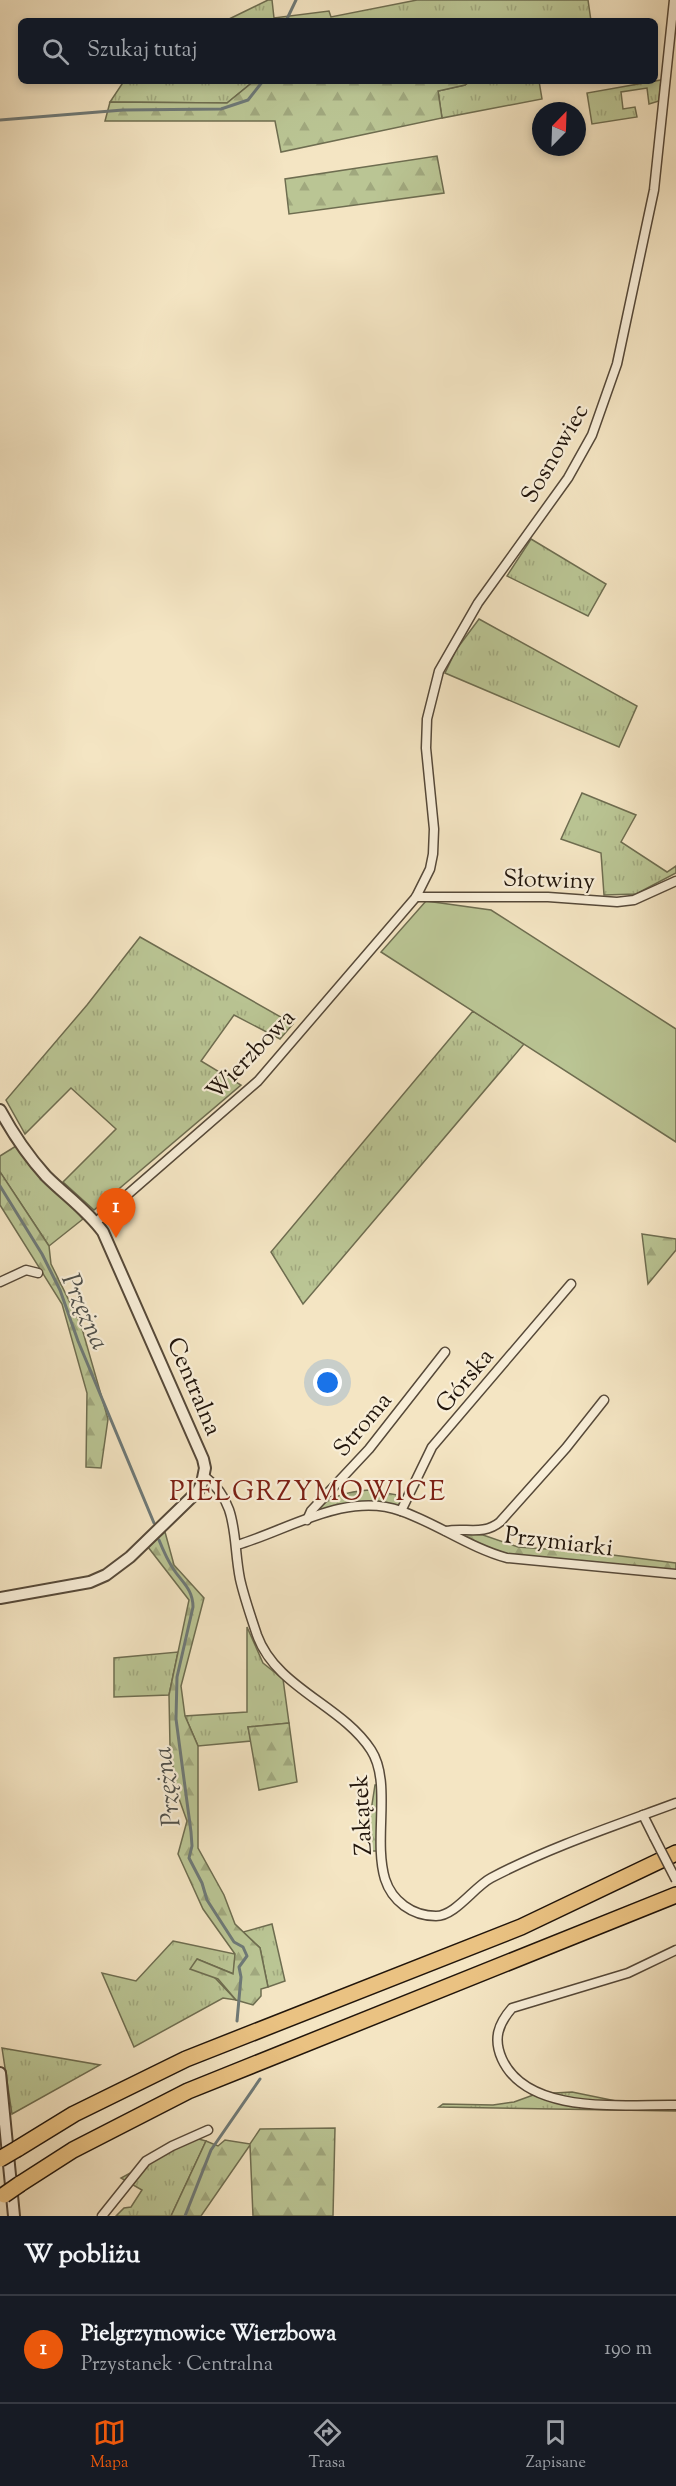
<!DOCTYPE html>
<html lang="pl">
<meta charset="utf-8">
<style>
body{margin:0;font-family:"Sorts Mill Goudy",serif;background:#20242c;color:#f1f3f6}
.compass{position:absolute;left:532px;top:102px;width:54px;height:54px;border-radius:50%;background:#171b24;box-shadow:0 3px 9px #0003;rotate:23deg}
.you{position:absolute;left:328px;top:1383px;width:21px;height:21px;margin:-15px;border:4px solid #fff;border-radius:50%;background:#1a73e8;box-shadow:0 0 0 9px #1a73e833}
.badge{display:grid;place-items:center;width:39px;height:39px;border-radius:50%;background:#ea580c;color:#fff;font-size:20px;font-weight:700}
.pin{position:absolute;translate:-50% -50px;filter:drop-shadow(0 2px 3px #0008)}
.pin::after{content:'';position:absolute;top:32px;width:21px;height:18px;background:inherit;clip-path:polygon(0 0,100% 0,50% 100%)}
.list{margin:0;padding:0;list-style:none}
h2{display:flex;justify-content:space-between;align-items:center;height:78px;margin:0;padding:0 24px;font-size:26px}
h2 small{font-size:20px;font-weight:400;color:#9ea1a6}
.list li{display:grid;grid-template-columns:39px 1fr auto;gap:18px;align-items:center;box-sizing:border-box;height:108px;padding:0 24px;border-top:2px solid #363941}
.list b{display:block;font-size:22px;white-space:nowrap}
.list p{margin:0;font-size:20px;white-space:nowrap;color:#9ea1a6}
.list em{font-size:20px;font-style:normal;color:#9ea1a6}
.icon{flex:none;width:33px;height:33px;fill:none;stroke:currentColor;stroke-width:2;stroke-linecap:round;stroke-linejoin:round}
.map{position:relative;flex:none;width:676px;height:2216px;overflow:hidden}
.search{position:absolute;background:#171b24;box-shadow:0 3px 9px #0003;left:18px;right:18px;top:18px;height:66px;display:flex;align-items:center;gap:15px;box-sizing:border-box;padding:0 21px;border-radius:9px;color:#9ea1a6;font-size:22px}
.sheet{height:186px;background:#171b24}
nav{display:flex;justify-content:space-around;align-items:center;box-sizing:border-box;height:84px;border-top:2px solid #363941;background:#171b24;font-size:16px;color:#9ea1a6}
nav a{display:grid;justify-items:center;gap:3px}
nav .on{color:#ea580c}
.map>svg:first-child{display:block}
</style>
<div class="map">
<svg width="676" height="2216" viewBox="0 0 676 2216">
<defs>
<pattern id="grass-tufts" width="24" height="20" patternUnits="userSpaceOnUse" patternTransform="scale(1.5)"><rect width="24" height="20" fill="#bac594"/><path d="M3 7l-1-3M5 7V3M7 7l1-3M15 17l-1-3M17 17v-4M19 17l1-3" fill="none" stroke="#a0a87e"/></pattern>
<pattern id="forest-firs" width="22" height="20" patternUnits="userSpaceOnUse" patternTransform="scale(1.5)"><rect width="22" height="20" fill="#bac594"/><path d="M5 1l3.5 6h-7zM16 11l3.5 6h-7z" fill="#a0a87e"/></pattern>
</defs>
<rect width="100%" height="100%" fill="#f4e5c3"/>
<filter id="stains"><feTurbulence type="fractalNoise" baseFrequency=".00333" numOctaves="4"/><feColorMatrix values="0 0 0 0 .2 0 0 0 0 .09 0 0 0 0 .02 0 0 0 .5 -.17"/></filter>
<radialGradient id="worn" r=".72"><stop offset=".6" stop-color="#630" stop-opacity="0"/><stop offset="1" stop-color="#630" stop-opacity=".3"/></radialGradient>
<g fill="url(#grass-tufts)" stroke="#6e6d50" stroke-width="1.5">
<path d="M268,0H272L274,18L329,11L331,17L417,0H588L591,21L438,19L427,21H225Z"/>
<path d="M661,80L659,101L649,104L647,88L621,92L623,109L635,107L637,117L592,124L587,93Z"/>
<path d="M124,81H254L227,103L110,102Z"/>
<path d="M470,81H539L542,99L442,118L438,91L465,85Z"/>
<path d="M531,539L606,584L588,616L507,576Z"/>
<path d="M479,619L637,706L619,747L445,673L456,650Z"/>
<path d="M582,793L636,815L621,842L667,872L676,866V873L636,894L604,895L601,853L561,839Z"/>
<path d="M140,937L293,1024L280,1039L234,1015L201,1061L241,1085L94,1210L63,1182L116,1129L71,1088L25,1134L6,1100L87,1005Z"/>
<path d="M473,1011L524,1044L303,1304L271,1252Z"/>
<path d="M16,1146L83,1219L49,1246L0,1172V1156Z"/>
<path d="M247,1627L263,1663L283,1679L289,1723L248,1727L251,1741L198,1746L185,1716L247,1712Z"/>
<path d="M178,1652L169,1695L114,1697V1658Z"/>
<path d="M272,1924L285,1981L268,1987L260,1948L243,1932Z"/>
<path d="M173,1941L235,1954L234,1974L197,1959L236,2000L223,1998L134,2047L102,1973L136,1981Z"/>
<path d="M2,2048L100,2065L12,2114Z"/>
<path d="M572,2092L616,2101L676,2102V2111L439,2107L443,2104L493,2105L514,2102L536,2094Z"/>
<path d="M195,2138L206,2141L171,2216H116L124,2208L131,2207L142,2190L121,2178Z"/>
</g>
<g fill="url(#forest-firs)" stroke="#6e6d50" stroke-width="1.5">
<path d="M254,81H470L465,85L438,91L442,118L281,152L275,121H105L110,102L227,103Z"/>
<path d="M437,156L444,193L289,214L285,179Z"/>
<path d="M0,1172L49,1246L51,1264L81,1325L108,1419L101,1468L86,1467L87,1393L62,1304L0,1205Z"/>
<path d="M642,1234L676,1239V1250L648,1284Z"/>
<path d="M369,1490L403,1496L398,1507C371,1495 341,1506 315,1513C325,1497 350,1491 369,1490Z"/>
<path d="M165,1532L174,1565L204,1598L181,1686L185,1716L198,1746V1848L224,1895L235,1924L260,1948L268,1987L261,1989V1996L253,2005L236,2000L218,1979L190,1969L197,1959L233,1974L235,1954L203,1909L178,1854L187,1821L177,1793L170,1747L169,1695L189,1600L148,1547Z"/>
<path d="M453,1532L483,1535L518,1547L589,1552L676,1563V1571L508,1554L484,1547Z"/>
<path d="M289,1723L297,1782L259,1790L248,1727Z"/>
<path d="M375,1785H379L378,1851H371L369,1824Z"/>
<path d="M335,2128L333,2216H253L250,2145L201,2216H171L206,2141L218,2146L225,2140L250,2144L260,2129Z"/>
</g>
<path fill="#bac594" stroke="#6e6d50" stroke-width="1.5" d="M426,901L491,910L676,1029V1142L381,952Z"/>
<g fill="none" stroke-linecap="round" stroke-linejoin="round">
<g stroke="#6e7977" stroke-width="3">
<path d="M286,21L296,0"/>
<path d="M0,120L123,110L221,109L248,100L263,81"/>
<path d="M0,1186L42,1254L60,1290L78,1341L154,1523"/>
<path d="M159,1540C163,1550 168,1561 174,1570C183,1583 193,1590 193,1607L177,1677L176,1719L191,1832L192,1846L189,1858L202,1883L207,1900L234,1942L243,1947L247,1956L239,1967L241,1977L237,2021"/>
<path d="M185,2216L211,2150L260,2079"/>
</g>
<g stroke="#564939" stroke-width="11">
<g id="minor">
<path d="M416,897H548L617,902L634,900L676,881"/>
<path d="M96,1222L258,1081L416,897L430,869L433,854L434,829L426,748L427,719L439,671L478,603L568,478L592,435L617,364L654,190L674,0"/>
<path d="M0,1282L26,1270L38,1273"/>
<path d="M204,1476C240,1503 232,1539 240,1579C244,1597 251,1617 257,1635C276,1688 342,1705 371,1750C392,1782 373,1839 385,1879C392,1901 412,1916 436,1916C455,1916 474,1887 491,1878C550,1847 614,1826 676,1803"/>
<path d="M401,1511L432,1447L571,1284"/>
<path d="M307,1520L311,1511L369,1449L445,1352"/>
<path d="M446,1531C465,1527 483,1536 500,1522L566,1448L604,1400"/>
<path d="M237,1545C288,1530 347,1491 401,1511C438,1524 470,1548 507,1558L676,1574"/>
<path d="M643,1815L654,1837"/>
<path d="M676,1950L628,1973L512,2008C498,2024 493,2039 502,2059C528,2116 624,2104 676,2105"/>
<path d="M102,2216L146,2161L172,2146L208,2130"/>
</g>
</g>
<g stroke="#564939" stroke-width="14">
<g id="tertiary">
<path d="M0,1110C13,1134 28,1156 46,1176C65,1195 87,1210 103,1232L203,1459L205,1468L202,1483L198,1491L130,1557L106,1575L90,1582L0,1598"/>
<path d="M0,2073L14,2216"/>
</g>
</g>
<g stroke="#21150b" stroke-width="18">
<g id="motorway">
<path d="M17,2149L74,2114L186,2059L521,1927L676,1853"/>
<path d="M20,2184L73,2150L188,2091L676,1895"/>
</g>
</g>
<use href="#minor" stroke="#f8eed8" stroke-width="8"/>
<use href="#tertiary" stroke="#f8eed8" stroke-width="10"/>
<use href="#motorway" stroke="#eac282" stroke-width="15"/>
<g stroke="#564939" stroke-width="11" stroke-linecap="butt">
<path id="minor-bridge" d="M654,1837L676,1880"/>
</g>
<g stroke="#21150b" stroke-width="18" stroke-linecap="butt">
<g id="motorway-bridge">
<path d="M0,2159L17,2149"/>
<path d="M4,2195L20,2184"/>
</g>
</g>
<use href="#minor-bridge" stroke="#f8eed8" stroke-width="8"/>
<use href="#motorway-bridge" stroke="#eac282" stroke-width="15"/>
</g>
<g text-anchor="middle" stroke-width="4.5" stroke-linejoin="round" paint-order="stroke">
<g font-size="24" fill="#21150b" stroke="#f8eed8">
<text transform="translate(554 453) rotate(-60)" y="8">Sosnowiec</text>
<text transform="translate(549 879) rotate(2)" y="8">Słotwiny</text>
<text transform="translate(250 1054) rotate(-46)" y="8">Wierzbowa</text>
<text transform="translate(464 1380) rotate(-50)" y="8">Górska</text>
<text transform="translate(195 1386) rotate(67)" y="8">Centralna</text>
<text transform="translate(362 1424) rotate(-50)" y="8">Stroma</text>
<text transform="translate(559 1541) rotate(7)" y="8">Przymiarki</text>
<text transform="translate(361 1815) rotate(-93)" y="8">Zakątek</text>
</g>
<g font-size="26" font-style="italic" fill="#4e4f4a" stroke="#f8eed8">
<text transform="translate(86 1311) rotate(66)" y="9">Przężna</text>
<text transform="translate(166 1787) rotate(-97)" y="9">Przężna</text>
</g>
<g font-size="27" letter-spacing="1.5" fill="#7a1f14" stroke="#f8eed8">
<text x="308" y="1500">PIELGRZYMOWICE</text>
</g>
</g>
<rect width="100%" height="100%" filter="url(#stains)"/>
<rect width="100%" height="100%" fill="url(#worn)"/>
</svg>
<svg class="compass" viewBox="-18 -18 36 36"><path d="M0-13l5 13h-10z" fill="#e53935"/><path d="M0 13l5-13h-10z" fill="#9ea1a6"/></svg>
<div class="you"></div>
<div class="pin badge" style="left:116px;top:1238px">1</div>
<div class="search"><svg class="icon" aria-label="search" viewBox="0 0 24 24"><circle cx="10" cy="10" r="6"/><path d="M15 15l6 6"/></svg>Szukaj tutaj</div>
</div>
<section class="sheet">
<h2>W pobliżu<small></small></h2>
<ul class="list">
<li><span class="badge">1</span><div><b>Pielgrzymowice Wierzbowa</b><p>Przystanek · Centralna</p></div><em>190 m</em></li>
</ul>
</section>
<nav>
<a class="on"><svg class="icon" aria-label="map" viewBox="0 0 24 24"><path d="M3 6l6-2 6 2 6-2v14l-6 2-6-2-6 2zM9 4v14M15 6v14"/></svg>Mapa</a>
<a><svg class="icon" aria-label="directions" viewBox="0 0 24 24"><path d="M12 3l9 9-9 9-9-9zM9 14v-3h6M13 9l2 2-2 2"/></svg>Trasa</a>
<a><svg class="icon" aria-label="saved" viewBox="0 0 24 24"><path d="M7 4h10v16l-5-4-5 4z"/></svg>Zapisane</a>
</nav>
